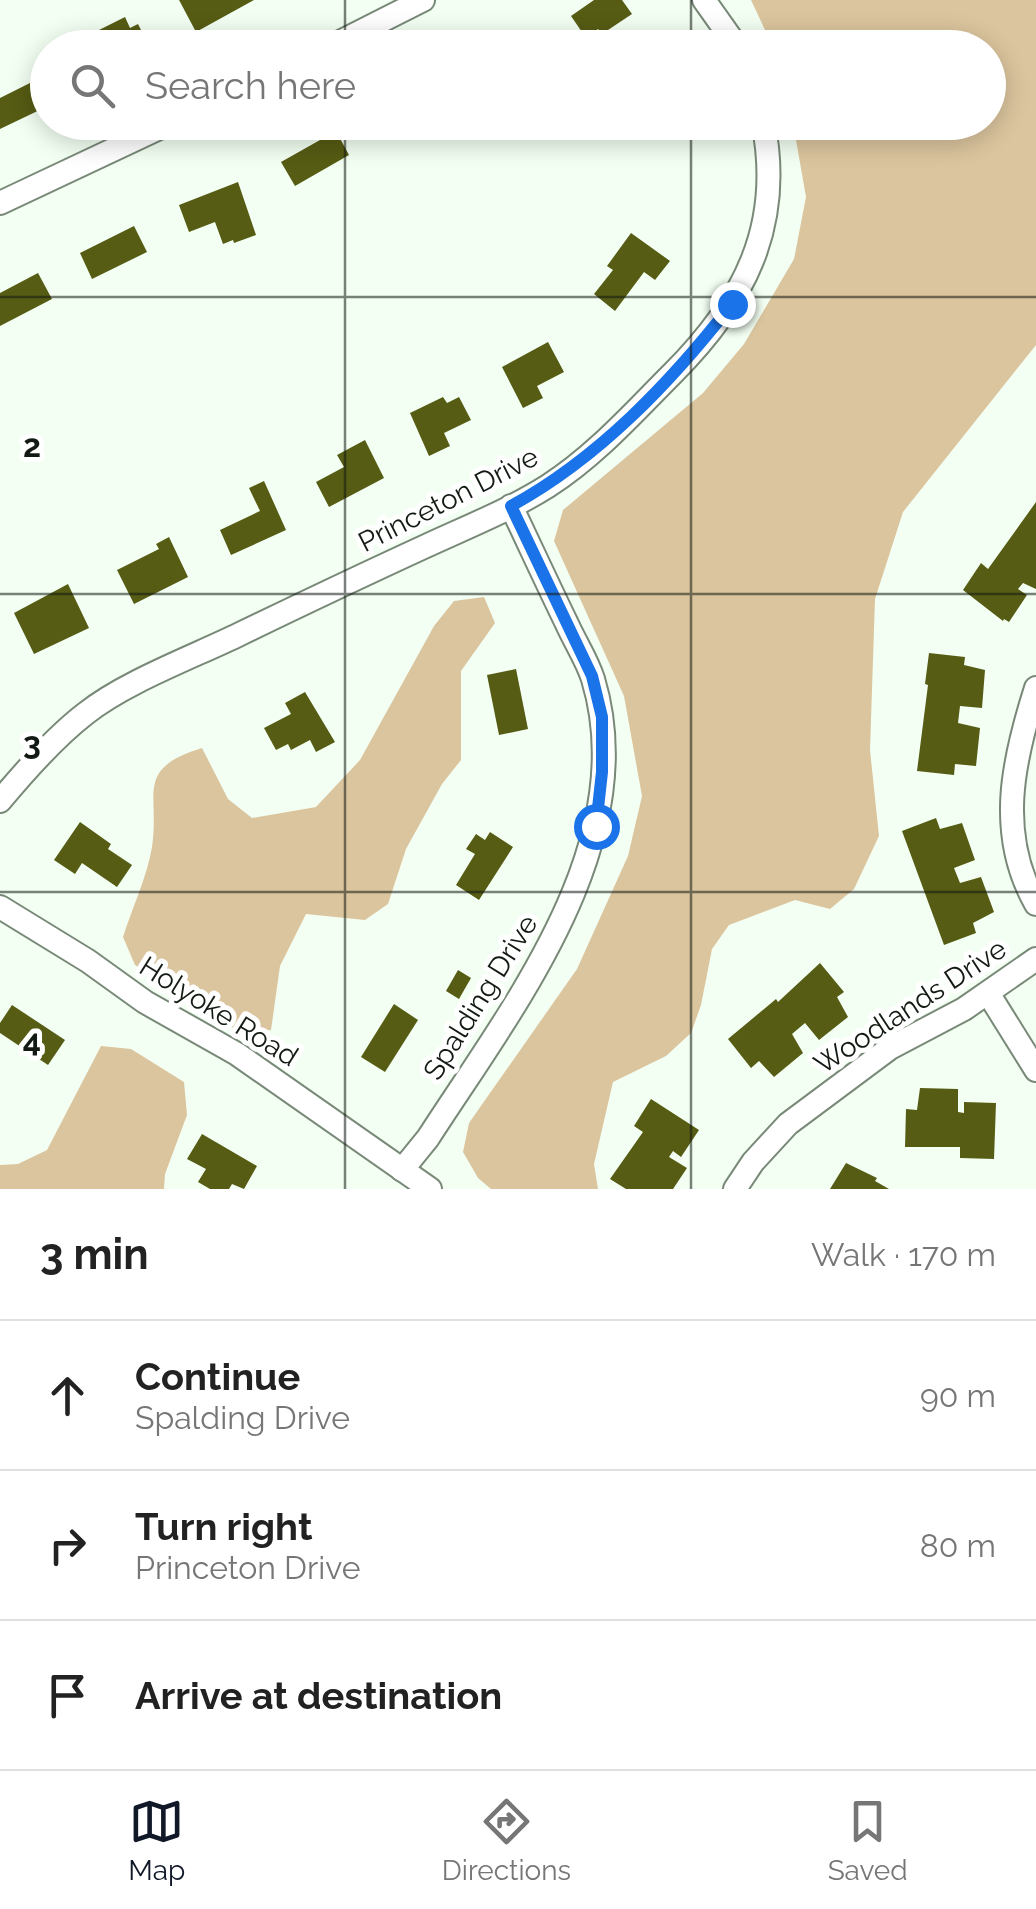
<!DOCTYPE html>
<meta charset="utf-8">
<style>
body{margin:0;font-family:Raleway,sans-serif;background:#f2f2f2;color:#222}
.stop{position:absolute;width:30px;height:30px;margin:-22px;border:8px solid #1a73e8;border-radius:50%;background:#fff}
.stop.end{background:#1a73e8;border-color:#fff;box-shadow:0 2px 10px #0008}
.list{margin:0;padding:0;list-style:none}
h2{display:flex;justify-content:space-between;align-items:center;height:130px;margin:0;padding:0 40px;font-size:42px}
h2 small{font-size:32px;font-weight:400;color:#767676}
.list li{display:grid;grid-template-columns:65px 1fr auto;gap:30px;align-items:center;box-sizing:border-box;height:150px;padding:0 40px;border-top:2px solid #e0e0e0}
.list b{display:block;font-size:38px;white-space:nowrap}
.list p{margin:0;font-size:32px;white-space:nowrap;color:#767676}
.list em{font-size:32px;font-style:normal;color:#767676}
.icon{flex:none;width:55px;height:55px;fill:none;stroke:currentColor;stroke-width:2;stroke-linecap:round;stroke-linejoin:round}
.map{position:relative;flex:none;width:1036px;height:1189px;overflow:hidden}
.search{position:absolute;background:#fff;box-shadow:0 5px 25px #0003;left:30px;right:30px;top:30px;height:110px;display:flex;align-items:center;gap:25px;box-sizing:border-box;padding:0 35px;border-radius:55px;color:#767676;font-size:38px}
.sheet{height:580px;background:#fff}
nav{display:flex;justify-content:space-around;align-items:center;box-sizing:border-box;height:140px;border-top:2px solid #e0e0e0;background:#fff;font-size:28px;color:#767676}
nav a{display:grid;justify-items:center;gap:5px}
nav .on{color:#111827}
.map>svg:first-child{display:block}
</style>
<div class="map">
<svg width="1036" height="1189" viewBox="0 0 1036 1189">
<rect width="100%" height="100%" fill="#f3fff3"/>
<g fill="#dbc59e">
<path d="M751,0H1036V345L903,512L875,599L870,750L879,836L854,889L830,909L795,900L729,925L712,949L701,1005L691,1033L666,1056L613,1082L594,1164L598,1189H491L478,1178L463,1152L469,1123L577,969L628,856L642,796L624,696L554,541L563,510L703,393L744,344L794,259L806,197L793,123L988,122V48L773,47Z"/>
<path d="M484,597L495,623L461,671V760L442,784L406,849L388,904L365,920L306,914L280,966L271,1030L241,1033L135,965L123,937C132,908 147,877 152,847C160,793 134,769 202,748L228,799L252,818L316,807L360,760L434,626L454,601Z"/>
<path d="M101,1046L131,1049L184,1082L187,1115L165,1174L164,1189H0V1165L18,1164L47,1150Z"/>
</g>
<g fill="#565c13">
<path d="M179,0H254L196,32Z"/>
<path d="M594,0H622L632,14L602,34L598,29L586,38L571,16Z"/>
<path d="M125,17L130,28L138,24L150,48H93L105,41L99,30Z"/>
<path d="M44,76L48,83V106L0,129V98Z"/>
<path d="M389,122H447L414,139L410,130L396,137Z"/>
<path d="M336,131L349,155L295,186L281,162Z"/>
<path d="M238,182L256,235L234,243L233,240L223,244L215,222L189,232L179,205Z"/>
<path d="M134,226L147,252L92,279L80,253Z"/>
<path d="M631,233L670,261L655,280L644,272L615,311L594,294L613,270L607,266Z"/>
<path d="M38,273L52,299L0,326V293Z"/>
<path d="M548,342L564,372L537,386L543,398L523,408L502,367Z"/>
<path d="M443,397L447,403L459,397L471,420L444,433L450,446L429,456L410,413Z"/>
<path d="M365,440L384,478L329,507L316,482L344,467L337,455Z"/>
<path d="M264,481L286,530L231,555L220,530L260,511L249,488Z"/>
<path d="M1036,502V589L1023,583L1018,589L1027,595L1009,622L1004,619L1003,621L963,590L981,563L988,569Z"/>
<path d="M169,537L188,577L134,604L117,570L159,549L156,544Z"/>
<path d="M68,584L89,628L34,654L14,613Z"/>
<path d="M929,653L965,657L964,665L985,670L982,708L960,706L958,723L980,728L976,766L955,764L954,775L917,771L928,685L925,684Z"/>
<path d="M516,669L528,729L499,735L487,675Z"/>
<path d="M305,692L335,742L316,752L310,740L291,750L288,744L276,750L264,728L291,714L285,703Z"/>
<path d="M936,818L940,829L962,823L975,860L954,868L960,883L981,877L994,912L973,923L976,933L944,945L902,831Z"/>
<path d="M80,822L111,844L108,849L132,865L117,887L82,863L75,874L54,860Z"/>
<path d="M490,832L513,847L479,900L456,885L475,854L466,849L476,834L485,840Z"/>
<path d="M820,963L844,992L837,997L848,1017L819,1040L805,1023L792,1034L803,1053L774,1077L759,1061L751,1068L728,1039L776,999L778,1002Z"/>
<path d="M458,970L471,978L459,999L446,991Z"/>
<path d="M394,1004L418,1020L385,1072L361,1057Z"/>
<path d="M12,1005L65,1040L48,1065L0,1033V1023Z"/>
<path d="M920,1088L958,1089V1112L964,1113V1102L996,1103L994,1159L960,1158V1147H905L906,1109L917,1110Z"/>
<path d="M651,1099L699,1130L681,1157L673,1151L669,1157L687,1168L673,1189H626L610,1179L643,1132L634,1126Z"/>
<path d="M202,1134L257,1166L244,1189L232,1184L229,1189H210L198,1182L206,1169L187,1159Z"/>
<path d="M846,1163L877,1178L875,1181L889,1189H830Z"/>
</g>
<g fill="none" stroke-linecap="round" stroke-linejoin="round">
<g stroke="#788978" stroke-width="26">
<g id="minor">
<path d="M704,0L738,48"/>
<path d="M328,48L423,0"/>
<path d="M0,203L172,122"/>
<path d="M1036,688C1013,760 996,834 1036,904"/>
<path d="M0,801C25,771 54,738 85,714C125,682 193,657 240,634C302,604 363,575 426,546C467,527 510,510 548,486C595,456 633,413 672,374C744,302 784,226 763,122"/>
<path d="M0,907L88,961L145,1002L237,1054L430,1189"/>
<path d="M988,993L1036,1070"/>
<path d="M402,1170L428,1138C511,1009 643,844 593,679C587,660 575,642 567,624C548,585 530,546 511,506"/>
<path d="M735,1189L753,1162L788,1124L890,1048L964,1009L1036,959"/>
</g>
</g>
<use href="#minor" stroke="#fff" stroke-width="22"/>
</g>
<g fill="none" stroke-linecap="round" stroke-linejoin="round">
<path stroke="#1a73e8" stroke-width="12" d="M596,826L602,772V717L592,676L511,506C599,458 671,382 732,304"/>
</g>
<path fill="none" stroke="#131a13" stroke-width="2.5" stroke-opacity="0.55" d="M345,0V48M691,0V48M345,122V1189M691,122V1189M0,297H1036M0,594H1036M0,892H1036"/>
<g text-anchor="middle" stroke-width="10" stroke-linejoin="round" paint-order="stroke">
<g font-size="28" fill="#131a13" stroke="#fff">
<text transform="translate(448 499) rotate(-27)" y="10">Princeton Drive</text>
<text transform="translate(480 997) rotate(-58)" y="10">Spalding Drive</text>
<text transform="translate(910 1006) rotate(-33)" y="10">Woodlands Drive</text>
<text transform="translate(219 1011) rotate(32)" y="10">Holyoke Road</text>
</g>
</g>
<g font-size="32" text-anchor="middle" font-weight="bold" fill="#131a13" stroke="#fff" stroke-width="10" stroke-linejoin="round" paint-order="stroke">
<text x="32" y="457">2</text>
<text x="32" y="754">3</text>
<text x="32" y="1052">4</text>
</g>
</svg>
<div class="stop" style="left:596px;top:826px"></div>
<div class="stop end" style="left:732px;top:304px"></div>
<div class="search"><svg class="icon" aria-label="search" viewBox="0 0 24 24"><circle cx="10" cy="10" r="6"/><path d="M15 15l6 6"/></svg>Search here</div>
</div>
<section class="sheet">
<h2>3 min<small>Walk · 170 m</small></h2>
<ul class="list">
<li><svg class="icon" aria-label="ahead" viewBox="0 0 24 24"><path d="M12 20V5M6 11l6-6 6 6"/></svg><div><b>Continue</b><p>Spalding Drive</p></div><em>90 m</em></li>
<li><svg class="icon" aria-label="right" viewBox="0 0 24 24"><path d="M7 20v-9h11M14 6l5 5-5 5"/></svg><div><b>Turn right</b><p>Princeton Drive</p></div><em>80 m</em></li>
<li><svg class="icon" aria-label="arrive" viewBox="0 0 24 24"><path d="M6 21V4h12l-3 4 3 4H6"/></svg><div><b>Arrive at destination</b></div></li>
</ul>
</section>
<nav>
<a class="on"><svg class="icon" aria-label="map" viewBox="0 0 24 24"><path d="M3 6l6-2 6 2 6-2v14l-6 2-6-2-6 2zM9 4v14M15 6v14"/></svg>Map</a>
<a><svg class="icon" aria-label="directions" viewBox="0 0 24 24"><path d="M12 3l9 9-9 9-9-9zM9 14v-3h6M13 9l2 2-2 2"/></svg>Directions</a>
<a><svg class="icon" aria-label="saved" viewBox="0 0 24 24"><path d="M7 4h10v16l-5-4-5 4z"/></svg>Saved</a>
</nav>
